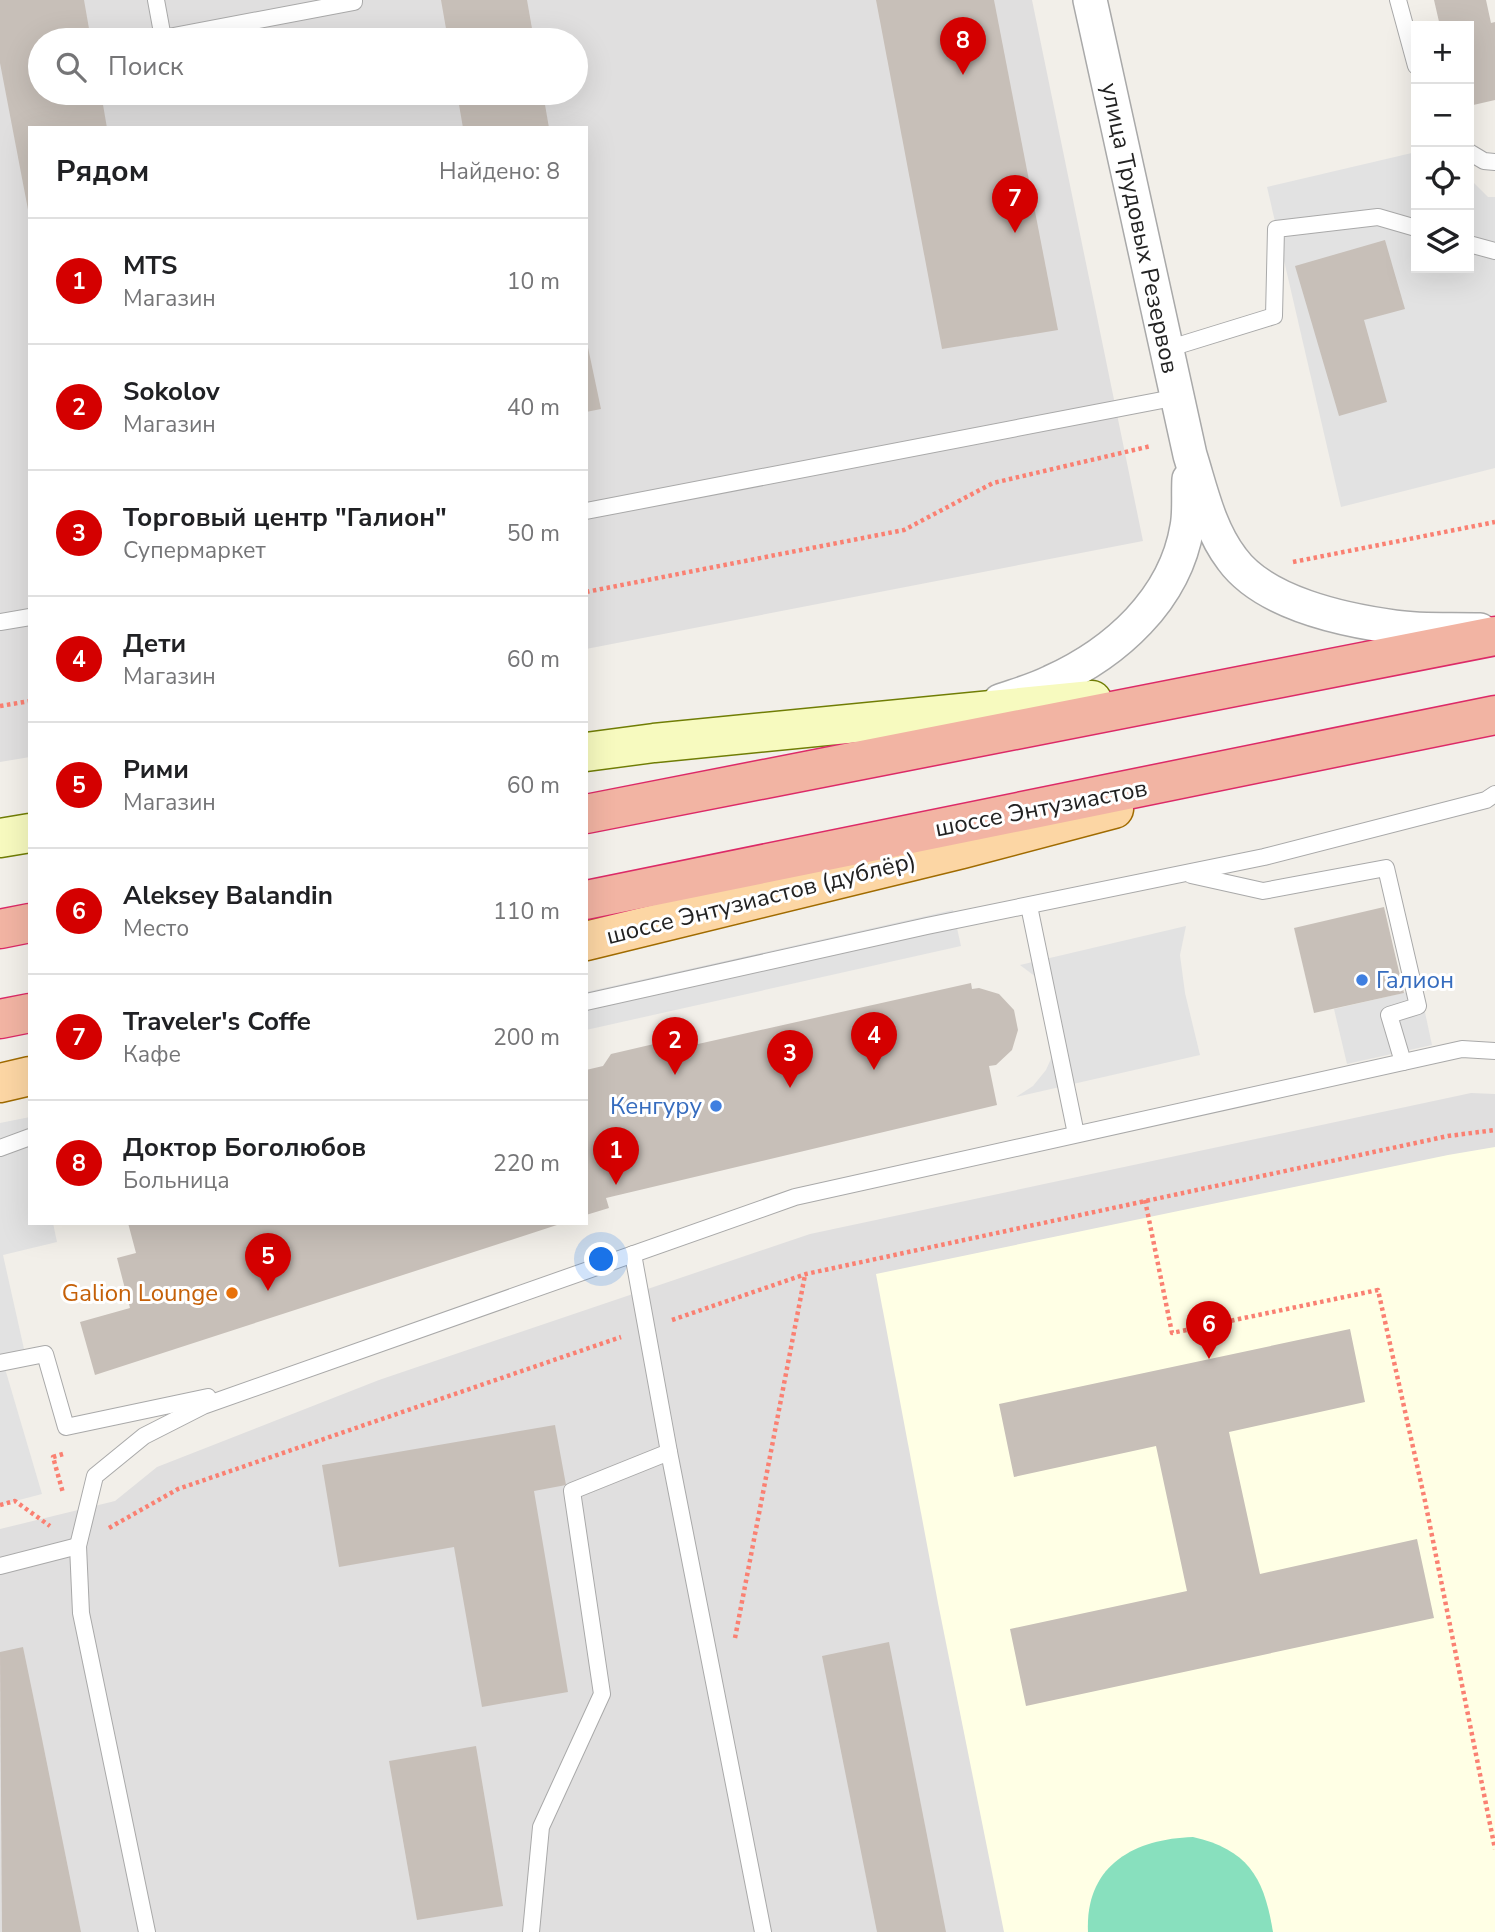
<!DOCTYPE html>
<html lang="ru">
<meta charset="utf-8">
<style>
body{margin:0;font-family:"Nunito Sans",sans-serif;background:#f6f6f6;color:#202124}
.controls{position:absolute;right:21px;top:21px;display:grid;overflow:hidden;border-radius:0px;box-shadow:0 7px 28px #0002}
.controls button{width:63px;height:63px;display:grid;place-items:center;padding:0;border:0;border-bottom:2px solid #e0e0e0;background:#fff;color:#202124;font:35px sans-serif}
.you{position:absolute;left:602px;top:1260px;width:24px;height:24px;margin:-18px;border:5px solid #fff;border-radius:50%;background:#1a73e8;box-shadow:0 0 0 10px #1a73e833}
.badge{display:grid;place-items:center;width:46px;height:46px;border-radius:50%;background:#d40000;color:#fff;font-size:23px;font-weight:700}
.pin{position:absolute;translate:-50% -58px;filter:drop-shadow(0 2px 4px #0008)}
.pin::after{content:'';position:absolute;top:37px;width:24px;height:21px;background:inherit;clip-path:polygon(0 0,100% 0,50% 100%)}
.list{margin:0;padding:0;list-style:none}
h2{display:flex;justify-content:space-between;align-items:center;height:91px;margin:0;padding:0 28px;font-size:30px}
h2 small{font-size:23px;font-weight:400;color:#757577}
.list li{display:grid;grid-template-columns:46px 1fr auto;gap:21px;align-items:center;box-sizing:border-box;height:126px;padding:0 28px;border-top:2px solid #e0e0e0}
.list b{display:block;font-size:26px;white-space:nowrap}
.list p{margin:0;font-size:23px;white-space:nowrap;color:#757577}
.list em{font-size:23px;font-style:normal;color:#757577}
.icon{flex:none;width:38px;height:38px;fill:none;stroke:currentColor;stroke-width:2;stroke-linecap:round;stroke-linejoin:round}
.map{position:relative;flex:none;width:1495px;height:1932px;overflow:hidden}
.search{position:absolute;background:#fff;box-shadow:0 7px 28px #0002;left:28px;top:28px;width:560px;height:77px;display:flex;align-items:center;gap:18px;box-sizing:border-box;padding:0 24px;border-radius:38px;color:#757577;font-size:26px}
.panel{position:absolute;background:#fff;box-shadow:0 7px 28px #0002;left:28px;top:126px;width:560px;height:1099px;border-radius:0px}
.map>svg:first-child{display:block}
</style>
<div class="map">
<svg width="1495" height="1932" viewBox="0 0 1495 1932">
<rect width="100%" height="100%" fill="#f2efe9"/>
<g fill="#e0dfdf" fill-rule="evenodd">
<path d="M0,0H1032L1143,541L586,649V128H30V757L0,762ZM40,40H576V93H40Z"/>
<path d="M1471,1093L1495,1094V1932H0V1529L115,1501L157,1467L379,1380L810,1234Z"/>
</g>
<path fill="#ffffe5" d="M1495,1147V1932H1004L938,1603L876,1274L1448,1155Z"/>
<path fill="#88e0be" d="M1193,1837C1249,1850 1264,1878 1273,1932H1088C1085,1866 1133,1839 1193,1837Z"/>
<g fill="#e2e2e2">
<path d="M1416,152V268H1469V178L1488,197H1495V468L1341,507L1267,187Z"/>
<path d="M953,910L961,946L586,1030V992Z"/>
<path d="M1186,926L1180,955L1185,993L1200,1055L1016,1097L1033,1086L1046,1070L1054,1052L1036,977L1020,965Z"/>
<path d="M1420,989L1432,1045L1347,1064L1334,1009Z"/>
<path d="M30,1117V1223H53L57,1242L3,1255L24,1349L1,1355L42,1494L0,1505V1123Z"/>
</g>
<g fill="#c7bfb8">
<path d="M0,0H84L91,40H40V93H101L107,128H30V220L0,63Z"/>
<path d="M441,0H527L534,40H448Z"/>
<path d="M876,0H994L1058,330L942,349Z"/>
<path d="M1434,0H1486L1491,23L1495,22V100L1469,106V26H1440Z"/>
<path d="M457,93H543L549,128H463Z"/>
<path d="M1385,240L1405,309L1364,320L1387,402L1339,416L1295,266Z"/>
<path d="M586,338L601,409L586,412Z"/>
<path d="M1384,907L1404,993L1314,1013L1294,928Z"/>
<path d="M971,983L972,989L979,988L999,994L1014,1010L1018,1030L1012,1050L996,1065L989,1066L997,1105L606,1198L609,1208L586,1215V1070L603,1066L611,1054L684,1037L698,1044Z"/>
<path d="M128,1223H560V1224L95,1375L80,1322L130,1308L117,1258L136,1253Z"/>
<path d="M1350,1329L1365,1402L1229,1432L1260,1574L1417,1539L1434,1618L1026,1706L1010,1629L1187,1591L1156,1446L1014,1477L999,1404Z"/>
<path d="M555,1425L566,1485L534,1491L568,1692L482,1707L454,1547L339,1567L322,1465Z"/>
<path d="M889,1642L946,1932H877L822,1656Z"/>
<path d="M23,1647L40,1729L81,1932H2L0,1652Z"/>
<path d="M476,1746L503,1906L417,1920L389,1761Z"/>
</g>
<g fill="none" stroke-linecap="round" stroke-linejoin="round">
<g stroke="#a9a9a9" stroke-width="18">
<g id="service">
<path d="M156,0L163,38L354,2V0"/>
<path d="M1398,0L1416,66"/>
<path d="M1469,152L1484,161L1495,162"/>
<path d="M1469,244L1495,251"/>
<path d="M1167,349L1274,316L1276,229L1378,217L1416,228"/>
<path d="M586,511L1178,397"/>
<path d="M0,622L30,617"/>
<path d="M1191,875L1263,891L1386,868L1418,1006L1389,1015L1403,1062"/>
<path d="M1029,906L1076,1134"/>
<path d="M586,1002L927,926L1264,857L1486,800L1495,794"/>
<path d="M0,1148L30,1137"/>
<path d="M0,1363L45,1354L66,1427L208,1397"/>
<path d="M669,1452L763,1932"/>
<path d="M0,1566L78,1546"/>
<path d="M147,1932L81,1613L78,1546L95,1476L144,1436L203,1406L795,1197L1462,1049L1495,1051"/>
<path d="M531,1932L541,1827L602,1694L572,1491L669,1452L633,1254"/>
</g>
</g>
<g stroke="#a9a9a9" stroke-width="36">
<g id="minor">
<path d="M1090,0L1190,455C1201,490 1209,529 1232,559C1264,603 1343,620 1395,627C1423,631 1452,629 1480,630"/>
<path d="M1000,701C1017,695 1035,690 1051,682C1115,653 1175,600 1187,527C1190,512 1188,495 1189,479"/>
</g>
</g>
<g stroke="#707d05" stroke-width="41">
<g id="secondary">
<path d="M586,752L654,743L1092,700"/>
<path d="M0,838L30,833"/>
</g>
</g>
<g stroke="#a06b00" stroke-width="41">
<g id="primary">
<path d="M586,941L962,849L1114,809"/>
<path d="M0,1083L30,1076"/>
</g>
</g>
<g stroke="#dc2a67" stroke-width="41">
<g id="trunk">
<path d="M586,814L1495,636"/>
<path d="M586,900L1495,715"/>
<path d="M0,929L30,923"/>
<path d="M0,1019L30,1013"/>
</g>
</g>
<g stroke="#fa8072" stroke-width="4.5" stroke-dasharray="3.5 3.5" stroke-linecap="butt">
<path d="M1293,562L1495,522"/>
<path d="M586,592L904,530L993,483L1151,446"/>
<path d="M0,706L30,701"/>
<path d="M1145,1200L1172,1333L1378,1290L1425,1501L1495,1849"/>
<path d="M672,1320L806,1274L1448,1136L1495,1130"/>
<path d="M63,1454L53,1457L63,1493"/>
<path d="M0,1505L15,1501L50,1526"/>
<path d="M109,1528L178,1489L621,1337"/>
<path d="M735,1638L805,1275"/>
</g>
<use href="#service" stroke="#fff" stroke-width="16"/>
<use href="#minor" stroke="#fff" stroke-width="33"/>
<use href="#secondary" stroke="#f7fabf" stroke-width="38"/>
<use href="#primary" stroke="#fcd6a4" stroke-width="38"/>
<use href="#trunk" stroke="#f2b4a3" stroke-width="38"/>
</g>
<g fill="#3f7fe0" stroke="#fff" stroke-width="2.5">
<circle cx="1362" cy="980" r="7"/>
<circle cx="716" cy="1106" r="7"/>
</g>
<circle fill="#e8710a" stroke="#fff" stroke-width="2.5" cx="232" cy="1293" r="7"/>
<g text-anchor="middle" stroke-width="6" stroke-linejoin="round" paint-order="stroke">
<g font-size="24" fill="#222" stroke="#fff">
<text transform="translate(1140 228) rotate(78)" y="8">улица Трудовых Резервов</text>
<text transform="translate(1041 808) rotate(-11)" y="8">шоссе Энтузиастов</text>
<text transform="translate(761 898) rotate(-14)" y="8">шоссе Энтузиастов (дублёр)</text>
</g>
<g font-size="24" fill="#366cbe" stroke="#fff" text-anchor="start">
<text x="1376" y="988">Галион</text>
<text x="702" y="1114" text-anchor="end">Кенгуру</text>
</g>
<g font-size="24" fill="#c56008" stroke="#fff" text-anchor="end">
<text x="218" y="1301">Galion Lounge</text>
</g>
</g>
</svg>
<div class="controls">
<button>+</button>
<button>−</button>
<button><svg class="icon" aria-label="locate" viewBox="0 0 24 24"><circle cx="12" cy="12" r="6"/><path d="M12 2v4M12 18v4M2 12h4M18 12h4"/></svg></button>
<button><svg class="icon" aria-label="layers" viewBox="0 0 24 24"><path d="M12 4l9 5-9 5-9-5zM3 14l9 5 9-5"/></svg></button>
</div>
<div class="you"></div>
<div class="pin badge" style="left:616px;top:1185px">1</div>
<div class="pin badge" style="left:675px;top:1075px">2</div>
<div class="pin badge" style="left:790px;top:1088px">3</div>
<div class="pin badge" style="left:874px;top:1070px">4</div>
<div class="pin badge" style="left:268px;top:1291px">5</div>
<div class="pin badge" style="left:1209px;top:1359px">6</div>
<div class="pin badge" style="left:1015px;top:233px">7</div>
<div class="pin badge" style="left:963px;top:75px">8</div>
<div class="search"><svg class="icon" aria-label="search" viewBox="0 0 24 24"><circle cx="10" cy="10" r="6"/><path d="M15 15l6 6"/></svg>Поиск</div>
<section class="panel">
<h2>Рядом<small>Найдено: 8</small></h2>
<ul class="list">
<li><span class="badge">1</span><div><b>MTS</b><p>Магазин</p></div><em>10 m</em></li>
<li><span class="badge">2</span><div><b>Sokolov</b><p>Магазин</p></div><em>40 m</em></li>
<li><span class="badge">3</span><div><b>Торговый центр &quot;Галион&quot;</b><p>Супермаркет</p></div><em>50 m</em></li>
<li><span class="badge">4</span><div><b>Дети</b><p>Магазин</p></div><em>60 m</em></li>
<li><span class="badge">5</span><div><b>Рими</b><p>Магазин</p></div><em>60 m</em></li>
<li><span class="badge">6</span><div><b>Aleksey Balandin</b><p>Место</p></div><em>110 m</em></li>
<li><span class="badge">7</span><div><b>Traveler's Coffe</b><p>Кафе</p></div><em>200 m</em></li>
<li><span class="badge">8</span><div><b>Доктор Боголюбов</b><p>Больница</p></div><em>220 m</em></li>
</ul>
</section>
</div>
